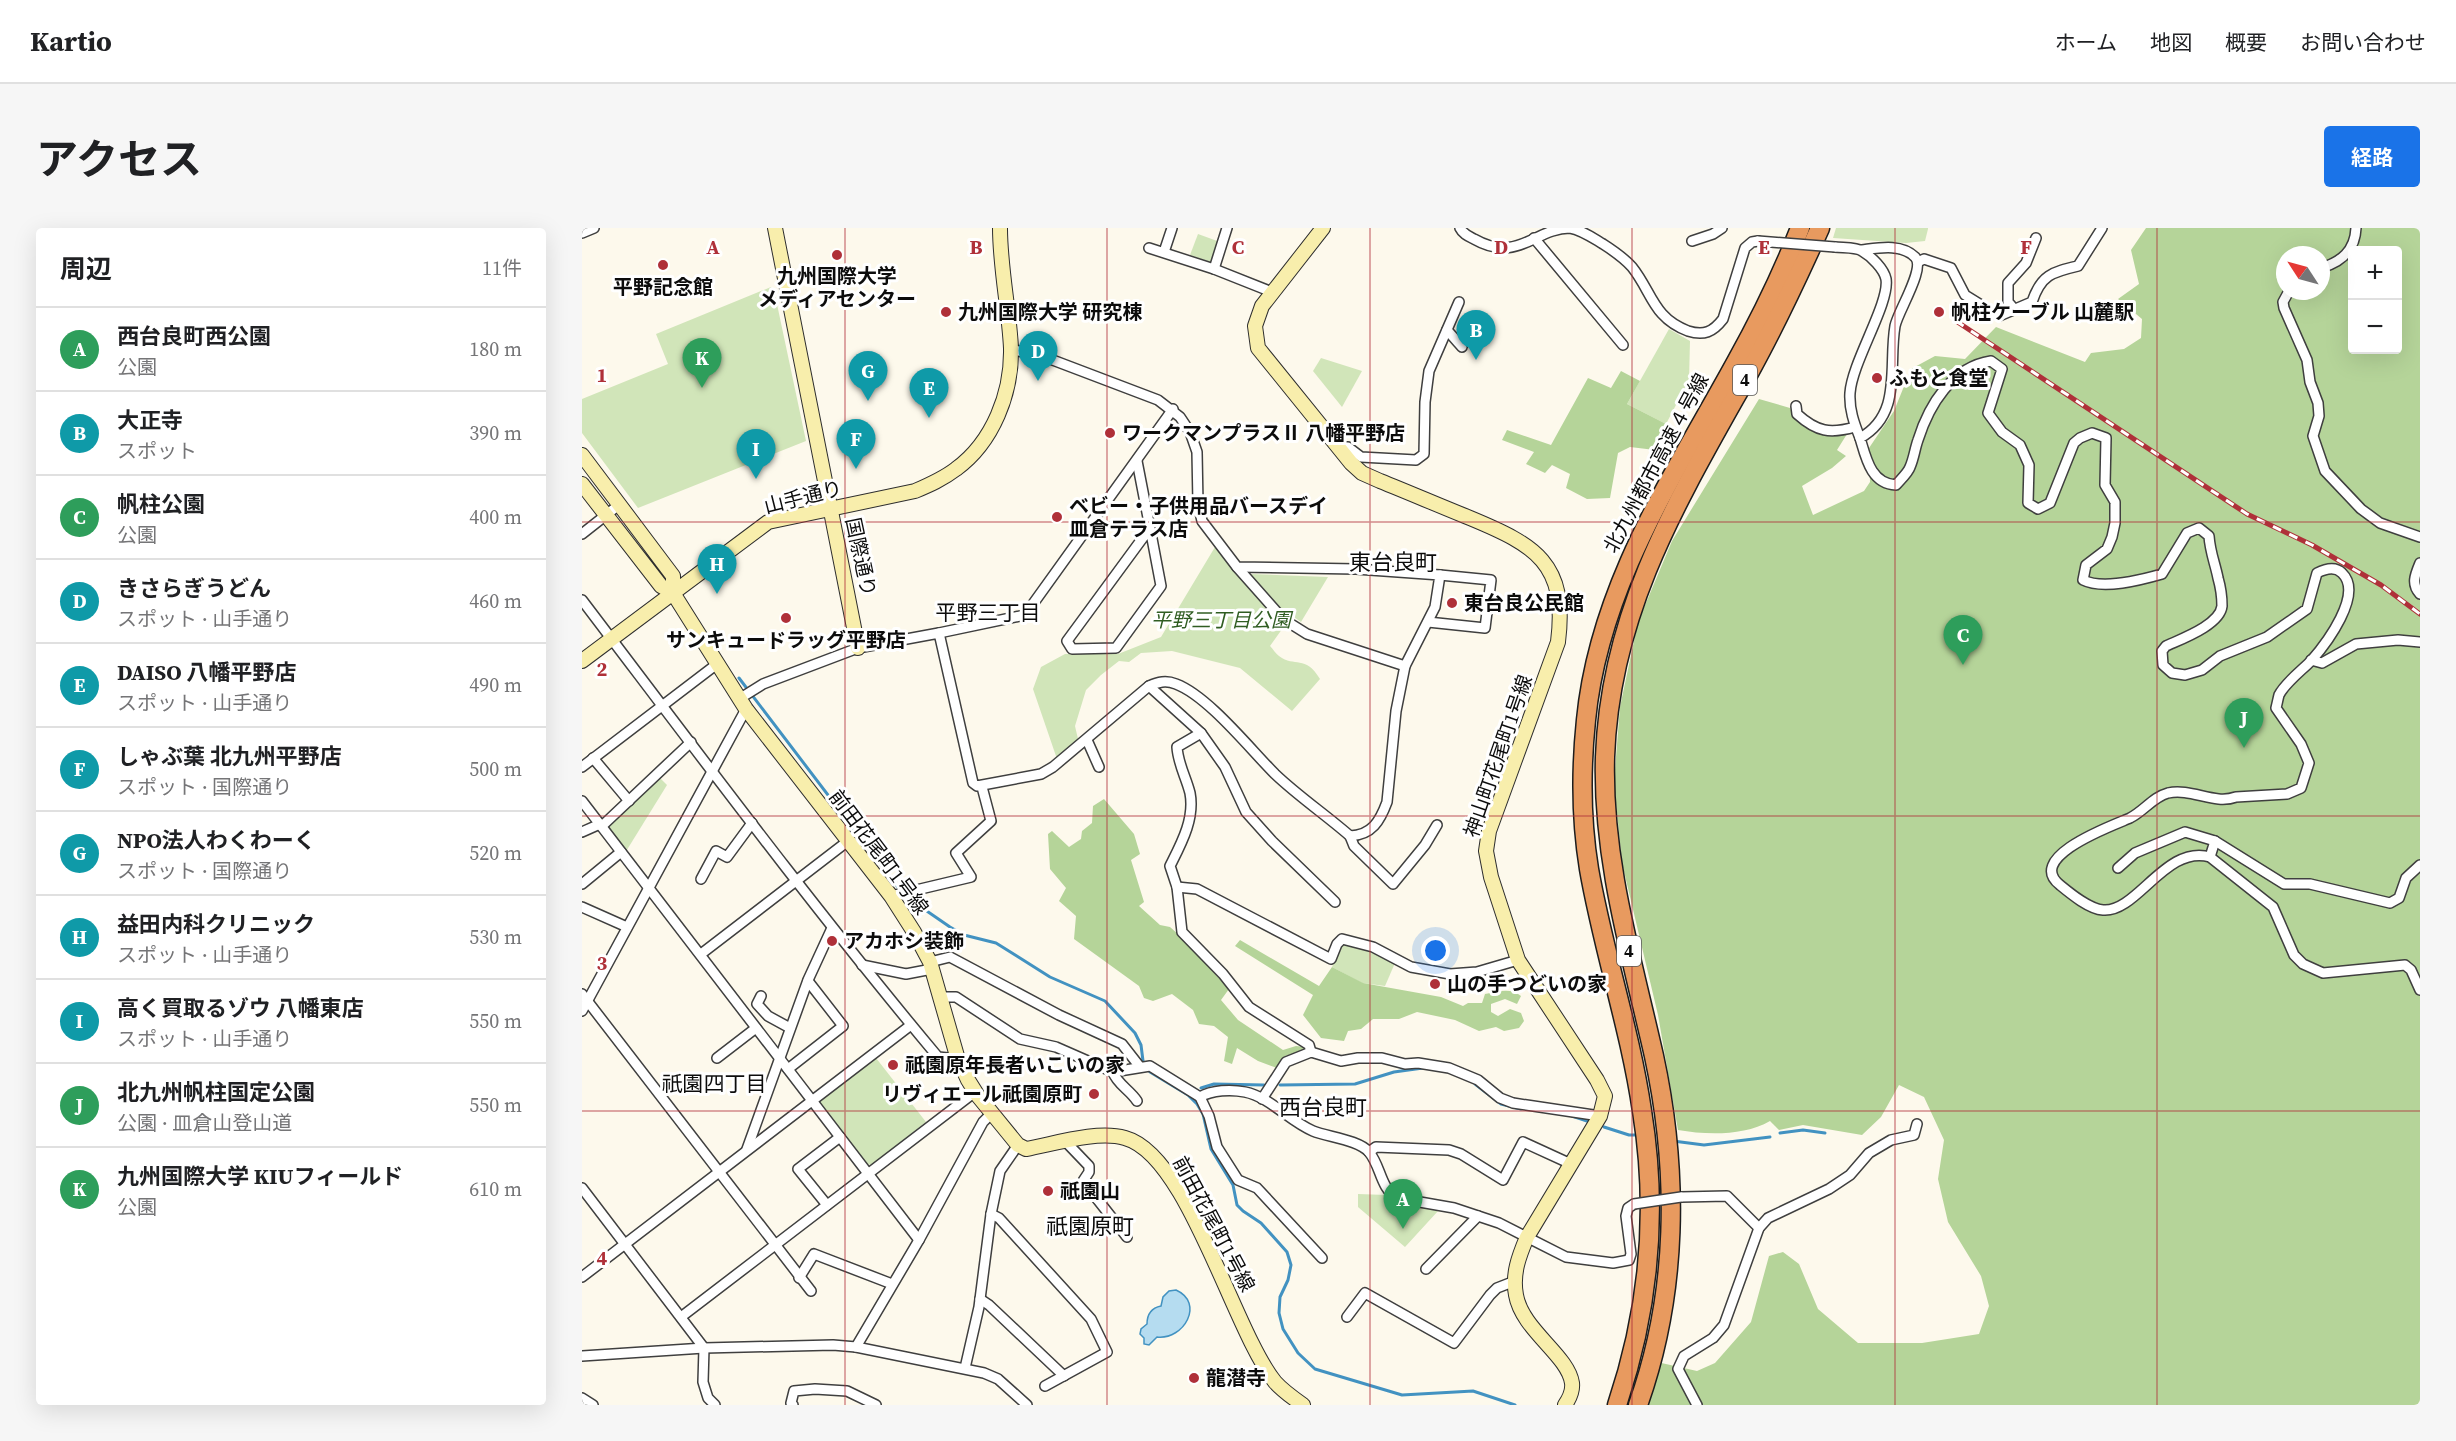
<!DOCTYPE html>
<html lang="ja">
<meta charset="utf-8">
<style>
body{margin:0;font-family:"Source Serif 4","Noto Sans JP",serif;background:#f6f6f6;color:#202124}
.controls{position:absolute;right:18px;top:18px;display:grid;overflow:hidden;border-radius:6px;box-shadow:0 6px 24px #0002}
.controls button{width:54px;height:54px;display:grid;place-items:center;padding:0;border:0;border-bottom:2px solid #e0e0e0;background:#fff;color:#202124;font:30px sans-serif}
.compass{position:absolute;left:1694px;top:18px;width:54px;height:54px;border-radius:50%;background:#fff;box-shadow:0 6px 24px #0002;rotate:306deg}
.you{position:absolute;left:854px;top:723px;width:21px;height:21px;margin:-15px;border:4px solid #fff;border-radius:50%;background:#1a73e8;box-shadow:0 0 0 9px #1a73e833}
.badge{display:grid;place-items:center;width:39px;height:39px;border-radius:50%;background:#1a73e8;color:#fff;font-size:20px;font-weight:700}
.pin{position:absolute;translate:-50% -50px;filter:drop-shadow(0 2px 3px #0008)}
.pin::after{content:'';position:absolute;top:32px;width:21px;height:18px;background:inherit;clip-path:polygon(0 0,100% 0,50% 100%)}
.list{margin:0;padding:0;list-style:none}
h2{display:flex;justify-content:space-between;align-items:center;height:78px;margin:0;padding:0 24px;font-size:26px}
h2 small{font-size:20px;font-weight:400;color:#757577}
.list li{display:grid;grid-template-columns:39px 1fr auto;gap:18px;align-items:center;box-sizing:border-box;height:84px;padding:0 24px;border-top:2px solid #e0e0e0}
.list b{display:block;font-size:22px;white-space:nowrap}
.list p{margin:0;font-size:20px;white-space:nowrap;color:#757577}
.list em{font-size:20px;font-style:normal;color:#757577}
.map{position:relative;flex:none;width:1838px;height:1177px;overflow:hidden;border-radius:6px}
header{display:flex;align-items:center;gap:36px;box-sizing:border-box;height:84px;padding:0 30px;background:#fff;border-bottom:2px solid #e0e0e0}
header strong{font-size:28px}
nav{display:flex;gap:33px;margin-inline-start:auto;font-size:21px}
.intro{display:flex;align-items:center;justify-content:space-between;box-sizing:border-box;height:144px;padding:0 36px}
h1{margin:0;font-size:42px}
.button{padding:15px 27px;border-radius:6px;background:#1a73e8;color:#fff;font-size:21px;font-weight:700}
main{display:flex;gap:36px;padding:0 36px}
aside{flex:1;background:#fff;border-radius:6px;box-shadow:0 6px 24px #0002}
.map>svg:first-child{display:block}
</style>
<header>
<strong>Kartio</strong>
<nav><a>ホーム</a><a>地図</a><a>概要</a><a>お問い合わせ</a></nav>
</header>
<div class="intro"><h1>アクセス</h1><a class="button">経路</a></div>
<main>
<aside>
<h2>周辺<small>11件</small></h2>
<ul class="list">
<li><span class="badge" style="background:#2e9e5b">A</span><div><b>西台良町西公園</b><p>公園</p></div><em>180 m</em></li>
<li><span class="badge" style="background:#0f9aa8">B</span><div><b>大正寺</b><p>スポット</p></div><em>390 m</em></li>
<li><span class="badge" style="background:#2e9e5b">C</span><div><b>帆柱公園</b><p>公園</p></div><em>400 m</em></li>
<li><span class="badge" style="background:#0f9aa8">D</span><div><b>きさらぎうどん</b><p>スポット · 山手通り</p></div><em>460 m</em></li>
<li><span class="badge" style="background:#0f9aa8">E</span><div><b>DAISO 八幡平野店</b><p>スポット · 山手通り</p></div><em>490 m</em></li>
<li><span class="badge" style="background:#0f9aa8">F</span><div><b>しゃぶ葉 北九州平野店</b><p>スポット · 国際通り</p></div><em>500 m</em></li>
<li><span class="badge" style="background:#0f9aa8">G</span><div><b>NPO法人わくわーく</b><p>スポット · 国際通り</p></div><em>520 m</em></li>
<li><span class="badge" style="background:#0f9aa8">H</span><div><b>益田内科クリニック</b><p>スポット · 山手通り</p></div><em>530 m</em></li>
<li><span class="badge" style="background:#0f9aa8">I</span><div><b>高く買取るゾウ 八幡東店</b><p>スポット · 山手通り</p></div><em>550 m</em></li>
<li><span class="badge" style="background:#2e9e5b">J</span><div><b>北九州帆柱国定公園</b><p>公園 · 皿倉山登山道</p></div><em>550 m</em></li>
<li><span class="badge" style="background:#2e9e5b">K</span><div><b>九州国際大学 KIUフィールド</b><p>公園</p></div><em>610 m</em></li>
</ul>
</aside>
<div class="map">
<svg width="1838" height="1177" viewBox="0 0 1838 1177">
<rect width="100%" height="100%" fill="#fdf9ec"/>
<g fill="#d1e5b9">
<path d="M1254,0H1346V1L1343,13L1324,15L1251,10Z"/>
<path d="M616,6L638,14L631,35L608,27Z"/>
<path d="M189,59L192,62L224,213L56,280L0,205V171L86,136L74,106Z"/>
<path d="M1087,101L1108,113L1107,152L1084,196L1045,176Z"/>
<path d="M739,130L780,143L760,179L731,143Z"/>
<path d="M633,319L693,390L703,397L688,418C691,421 694,426 697,428C713,440 723,426 738,451L710,483L658,440L590,423L559,425L547,434L537,433L519,447L504,462L493,498L496,511L475,531L451,461L459,439L483,426H536L579,409Z"/>
<path d="M669,346L746,349L719,394L696,378Z"/>
<path d="M77,549L85,557L43,625L25,600Z"/>
<path d="M760,716L792,723L813,735L803,758L780,755L750,739Z"/>
<path d="M294,830L344,894L290,937L284,936L238,877L239,871Z"/>
<path d="M776,966L804,967L813,974L856,983L823,1019L776,979Z"/>
</g>
<g fill="#b5d499" fill-rule="evenodd">
<path d="M1564,0H1838V1177H1062L1075,1134L1115,1143L1133,1135L1169,1094L1187,1028L1201,1024L1217,1036L1236,1081L1276,1115H1340L1397,1106L1407,1078L1399,1048L1366,994L1356,951L1362,912L1342,869L1317,857L1299,889L1280,907L1221,897L1197,902L1188,893C1162,908 1125,907 1096,902L1076,787L1040,635L1032,554L1038,479L1056,394L1090,313L1177,171L1208,180L1212,189L1265,206L1255,222L1264,228L1250,240L1220,258L1231,287L1282,263L1288,254L1287,220L1312,183L1329,141L1353,128L1383,131L1414,99L1503,134L1509,125L1542,121L1559,110L1560,91L1536,71L1557,56L1549,22ZM1770,22H1816V122H1770ZM1703,27H1739V63H1703Z"/>
<path d="M1039,143L1058,153L1045,176L1090,199L1073,222L1048,219L1036,225L1028,270L1005,271L984,260L988,246L970,237L963,245L944,236L952,224L920,212L925,202L969,217L1006,150L1029,160Z"/>
<path d="M522,571L552,606L558,626L549,632L562,674L557,678L578,697L588,699L596,706L647,761L639,772L656,792L701,822L714,818L723,819L724,822L703,828L695,840L676,833L655,820L650,836L642,833L646,809L632,798L617,796L611,782L590,766L571,773L562,770L557,758L492,711L494,688L477,673L484,660L468,641L466,606L470,603L487,619L499,611L500,603L510,595L511,578Z"/>
<path d="M658,712L737,758L750,739L781,755L859,769L881,778L886,775H900L903,766C916,764 928,759 939,768L935,776L923,771L909,776V784L916,788L928,781L939,785L942,793L937,800L922,803L914,799L897,803L873,792L835,784L817,791H791L779,801L766,803L762,813L739,810L721,787L731,767L653,718Z"/>
</g>
<path fill="#b5dcf0" stroke="#4292c1" stroke-width="1.5" d="M594,1062C623,1075 602,1112 575,1109L567,1117L562,1116V1110L558,1106L559,1101L565,1096C565,1086 569,1080 579,1078L581,1069L587,1063Z"/>
<g fill="none" stroke-linecap="round" stroke-linejoin="round">
<g stroke="#4292c1" stroke-width="3">
<path d="M157,450L319,663"/>
<path d="M323,668L368,699L382,707L414,715L468,749L523,773L553,805L559,817L561,833L568,844L606,867L615,876L621,886L629,921L651,957L655,977L661,983L679,995L705,1024L709,1037L706,1052L698,1069L697,1085L701,1101L716,1125L733,1141L820,1167L891,1163L933,1177"/>
<path d="M893,856L919,876L939,881"/>
<path d="M698,857L773,856L812,844L841,840"/>
<path d="M619,860L632,856L682,857"/>
<path d="M990,888L1005,893"/>
<path d="M1022,899L1047,907H1056"/>
<path d="M1198,905L1221,902L1243,905"/>
<path d="M1091,913L1122,917L1188,909"/>
</g>
<g stroke="#3f3f3f" stroke-width="12">
<g id="street">
<path d="M878,0C881,6 886,8 892,11C936,36 953,0 988,0C1000,2 1011,10 1021,16C1032,23 1041,29 1050,39C1070,64 1071,90 1106,103C1122,108 1131,104 1141,91L1163,20L1170,14L1176,13"/>
<path d="M0,5L12,0"/>
<path d="M952,10L1041,117"/>
<path d="M1110,13L1131,6L1140,0"/>
<path d="M1253,19C1261,20 1274,19 1280,23C1289,28 1302,41 1304,51C1308,75 1270,134 1268,165C1267,181 1272,195 1278,210"/>
<path d="M567,20L632,41L690,64"/>
<path d="M1280,22C1296,20 1319,15 1333,29C1344,40 1316,83 1313,98C1306,138 1321,186 1278,210C1284,230 1289,256 1314,257C1318,252 1326,245 1328,239C1332,230 1333,220 1336,212C1347,177 1370,139 1409,133L1420,141L1406,185L1420,204L1438,217L1447,237L1446,275L1456,281L1468,275L1492,215L1498,210L1510,205L1524,210L1523,257L1533,274V295L1530,309L1525,321L1504,337L1501,352C1521,362 1559,352 1580,346L1605,305L1617,300L1627,308C1628,324 1633,335 1636,350C1638,357 1640,370 1640,378C1638,397 1599,411 1584,418L1580,423L1581,437L1590,445L1603,447L1620,442L1638,428L1685,409L1725,381L1735,345C1743,341 1753,338 1760,345C1782,366 1744,416 1729,433C1719,443 1703,455 1697,467C1696,471 1695,476 1694,480L1719,516L1727,535L1719,560L1705,566L1654,569C1632,577 1610,560 1586,565C1571,569 1562,583 1548,590C1532,597 1442,629 1478,657C1489,666 1507,681 1521,682C1555,685 1584,616 1628,629L1691,679L1712,727L1721,736L1741,745L1823,737L1829,742L1838,762"/>
<path d="M582,24L590,0"/>
<path d="M1336,34L1342,31L1369,40L1383,67L1417,88L1450,74C1459,47 1470,44 1496,38L1520,0"/>
<path d="M1739,40C1759,34 1773,23 1774,0"/>
<path d="M632,41L645,0"/>
<path d="M1707,63L1701,74L1702,80L1725,132L1728,154L1736,175L1737,188L1731,208L1743,243L1779,281L1798,295L1838,309"/>
<path d="M1433,82L1426,74V55L1444,35L1454,10"/>
<path d="M865,102L880,119"/>
<path d="M1214,178L1215,186C1235,204 1248,206 1273,199"/>
<path d="M756,219H766L779,229L834,232L842,226L843,174L847,143L877,74"/>
<path d="M555,233L568,300L485,413L490,421L534,420L579,358L568,300"/>
<path d="M0,306L38,276"/>
<path d="M1838,335C1833,347 1829,356 1838,366"/>
<path d="M655,339L701,391L725,406L823,438"/>
<path d="M0,372C117,526 232,681 356,829L366,830L375,828"/>
<path d="M846,394L903,400L909,352L858,347"/>
<path d="M357,405L443,387L591,181"/>
<path d="M1729,432L1740,435L1774,416L1816,412L1838,414"/>
<path d="M567,458L619,505L643,539L664,584L690,613L753,674"/>
<path d="M157,471L181,456L276,420L357,405L391,555L395,558L459,546L471,539L567,458C576,454 584,452 594,456C626,468 668,521 693,546C716,568 744,587 768,608C790,607 798,593 805,574L814,483L823,438L853,379L858,347L774,341L655,339L620,293L616,276L615,224L608,204L598,189L576,172L468,131L429,121"/>
<path d="M619,505L595,519C596,536 604,549 608,565C613,591 599,616 588,638L595,659L600,704L641,746L667,779L727,817L729,824"/>
<path d="M505,512L517,539"/>
<path d="M11,530L47,573"/>
<path d="M0,539L135,436"/>
<path d="M0,573L337,1012"/>
<path d="M20,598L109,514"/>
<path d="M0,604L18,596"/>
<path d="M768,608L772,618L811,656L843,617L855,597"/>
<path d="M1633,613L1702,656H1728L1808,675L1817,670L1824,650L1838,637"/>
<path d="M1536,640L1553,625L1603,604L1633,613L1628,629"/>
<path d="M119,651L134,623L145,629L170,595"/>
<path d="M0,656L39,624"/>
<path d="M595,659L615,661L749,731L755,716L760,711L791,719L829,739L868,746L895,744L936,732"/>
<path d="M309,668L389,649L374,625L409,593L400,559"/>
<path d="M0,679L45,699"/>
<path d="M119,726L266,613"/>
<path d="M348,734L368,729L477,787L540,816L558,839"/>
<path d="M280,737L324,746L350,741"/>
<path d="M0,766L229,1063"/>
<path d="M179,768L175,776L186,788L208,800"/>
<path d="M359,769H374L438,811L474,819L531,844C535,856 548,862 555,873"/>
<path d="M0,783L164,481"/>
<path d="M135,830L174,800"/>
<path d="M206,841L261,798L226,753"/>
<path d="M531,844L568,838L618,869L627,888L635,919L656,952L675,960L740,1030"/>
<path d="M618,869C630,862 649,861 663,864C688,869 707,893 731,903C746,909 777,912 787,924C799,938 798,960 815,970L872,980L917,995L984,1029L1031,1035L1047,1032L1049,1026L1044,988L1046,980L1052,976"/>
<path d="M680,871L704,834L729,824L759,833L776,830H800L823,836L836,835L867,840L896,852L918,870L931,875L1018,888"/>
<path d="M484,914L507,938V944L501,953L545,1009"/>
<path d="M165,921L226,752L250,700"/>
<path d="M787,924L794,919L867,922L879,926L921,952L941,914L989,936"/>
<path d="M0,960L122,1120L121,1154L126,1170L133,1177"/>
<path d="M1099,969L1145,968L1177,1000"/>
<path d="M245,977L216,941L258,909"/>
<path d="M409,986L417,990L509,1091L525,1124L463,1158"/>
<path d="M844,1041L896,988"/>
<path d="M0,1049L329,797"/>
<path d="M217,1050L232,1026L310,1056"/>
<path d="M398,1071L407,1077L482,1148"/>
<path d="M99,1089L393,864"/>
<path d="M765,1089L783,1065L872,1115L908,1067L915,1060L933,1053"/>
<path d="M274,1119L337,1012L401,894L409,886"/>
<path d="M0,1128L122,1120L251,1117L274,1119L402,1145L416,1151L445,1177"/>
<path d="M383,1140L397,1079L409,986L418,943L436,917"/>
<path d="M0,1170L11,1177"/>
<path d="M211,1177L209,1175L212,1163L233,1161L265,1163L294,1177"/>
<path d="M1115,1177L1096,1141L1102,1128L1131,1110L1142,1097L1177,1000L1186,990L1247,961L1268,947L1287,925L1309,912L1332,907L1335,896"/>
</g>
</g>
<g stroke="#2e2e2e" stroke-width="16">
<g id="secondary">
<path d="M193,0L276,420"/>
<path d="M741,0L680,78L673,98L676,120L769,235L780,245L798,253C828,265 858,278 888,290C953,317 986,335 976,414L907,603L904,623L909,649L936,732L1015,852L1023,868L1018,888L945,1009C937,1028 930,1046 934,1067C940,1102 986,1127 990,1155C991,1163 987,1171 983,1177"/>
<path d="M0,227L91,348V365L79,358L0,256"/>
<path d="M91,365L164,481L309,668L332,704L348,734L375,828L386,852L396,868L436,917L444,921C472,916 515,902 543,910C606,927 651,1102 693,1154C701,1163 711,1170 721,1177"/>
<path d="M0,433L186,294L333,263C347,257 361,251 374,241C411,214 430,165 429,120C427,80 418,40 418,0"/>
</g>
</g>
<g stroke="#1d1d1d" stroke-width="21">
<g id="highway">
<path d="M1035,1177C1067,1082 1076,982 1060,883C1048,801 1021,722 1007,641C999,592 999,540 1004,492C1017,358 1091,249 1154,134C1178,91 1200,46 1218,0"/>
<path d="M1056,1177C1096,1065 1097,944 1072,828C1050,730 1020,632 1023,529C1028,382 1097,270 1167,145C1193,98 1216,49 1238,0"/>
</g>
</g>
<use href="#street" stroke="#fff" stroke-width="9"/>
<use href="#secondary" stroke="#f8eeac" stroke-width="14"/>
<use href="#highway" stroke="#e89a5f" stroke-width="18"/>
<g stroke="#af3039" stroke-width="5">
<path id="rail" d="M1374,93L1665,286L1730,317L1799,357L1838,386"/>
</g>
<use href="#rail" stroke="#fff" stroke-width="3" stroke-dasharray="9" stroke-linecap="butt"/>
<g stroke="#3f3f3f" stroke-width="12" stroke-linecap="butt">
<g id="street-bridge">
<path d="M1176,13L1253,19"/>
<path d="M1052,976L1099,969"/>
</g>
</g>
<use href="#street-bridge" stroke="#fff" stroke-width="9"/>
</g>
<path fill="none" stroke="#af3039" stroke-width="1.5" stroke-opacity="0.55" d="M263,0V1177M525,0V1177M788,0V1177M1050,0V1177M1313,0V1177M1575,0V1177M0,294H1838M0,588H1838M0,883H1838"/>
<g fill="#af3039" stroke="#fff" stroke-width="2">
<circle cx="255" cy="27" r="6"/>
<circle cx="81" cy="37" r="6"/>
<circle cx="364" cy="84" r="6"/>
<circle cx="1357" cy="84" r="6"/>
<circle cx="1295" cy="150" r="6"/>
<circle cx="528" cy="205" r="6"/>
<circle cx="475" cy="289" r="6"/>
<circle cx="870" cy="375" r="6"/>
<circle cx="204" cy="390" r="6"/>
<circle cx="250" cy="713" r="6"/>
<circle cx="853" cy="756" r="6"/>
<circle cx="311" cy="837" r="6"/>
<circle cx="512" cy="866" r="6"/>
<circle cx="466" cy="963" r="6"/>
<circle cx="612" cy="1150" r="6"/>
</g>
<g text-anchor="middle" stroke-width="6" stroke-linejoin="round" paint-order="stroke">
<g fill="#fff" stroke="#555" stroke-width="1.5">
<rect x="1151" y="137" width="24" height="30" rx="4.5"/>
<rect x="1035" y="708" width="24" height="30" rx="4.5"/>
</g>
<g font-size="18" font-weight="bold" fill="#0c0c0c">
<text x="1163" y="158">4</text>
<text x="1047" y="729">4</text>
</g>
<g font-size="20" font-weight="bold" fill="#0c0c0c" stroke="#fff" text-anchor="start">
<text x="255" y="55" text-anchor="middle">九州国際大学<tspan x="255" dy="23">メディアセンター</tspan></text>
<text x="81" y="66" text-anchor="middle">平野記念館</text>
<text x="376" y="91">九州国際大学 研究棟</text>
<text x="1369" y="91">帆柱ケーブル 山麓駅</text>
<text x="1307" y="157">ふもと食堂</text>
<text x="540" y="212">ワークマンプラスⅡ 八幡平野店</text>
<text x="487" y="285">ベビー・子供用品バースデイ<tspan x="487" dy="23">皿倉テラス店</tspan></text>
<text x="882" y="382">東台良公民館</text>
<text x="204" y="419" text-anchor="middle">サンキュードラッグ平野店</text>
<text x="262" y="720">アカホシ装飾</text>
<text x="865" y="763">山の手つどいの家</text>
<text x="323" y="844">祇園原年長者いこいの家</text>
<text x="500" y="873" text-anchor="end">リヴィエール祇園原町</text>
<text x="478" y="970">祇園山</text>
<text x="624" y="1157">龍潜寺</text>
</g>
<g font-size="20" fill="#0c0c0c" stroke="#fff">
<text transform="translate(1074 235) rotate(-62)" y="7">北九州都市高速４号線</text>
<text transform="translate(221 269) rotate(-14)" y="7">山手通り</text>
<text transform="translate(279 329) rotate(78)" y="7">国際通り</text>
<text transform="translate(916 528) rotate(-71)" y="7">神山町花尾町1号線</text>
<text transform="translate(297 624) rotate(53)" y="7">前田花尾町1号線</text>
<text transform="translate(632 996) rotate(62)" y="7">前田花尾町1号線</text>
</g>
<g font-size="20" font-style="italic" fill="#305d22" stroke="#fff">
<text x="639" y="399">平野三丁目公園</text>
</g>
<g font-size="21" fill="#0c0c0c" stroke="#fff">
<text x="406" y="392">平野三丁目</text>
<text x="132" y="863">祇園四丁目</text>
</g>
<g font-size="22" fill="#0c0c0c" stroke="#fff">
<text x="811" y="342">東台良町</text>
<text x="741" y="887">西台良町</text>
<text x="508" y="1006">祇園原町</text>
</g>
</g>
<g font-size="20" text-anchor="middle" font-weight="bold" fill="#af3039" stroke="#fff" stroke-width="6" stroke-linejoin="round" paint-order="stroke">
<text x="131" y="26">A</text>
<text x="394" y="26">B</text>
<text x="656" y="26">C</text>
<text x="919" y="26">D</text>
<text x="1182" y="26">E</text>
<text x="1444" y="26">F</text>
<text x="20" y="154">1</text>
<text x="20" y="448">2</text>
<text x="20" y="742">3</text>
<text x="20" y="1037">4</text>
</g>
</svg>
<div class="controls">
<button>+</button>
<button>−</button>
</div>
<svg class="compass" viewBox="-18 -18 36 36"><path d="M0-13l5 13h-10z" fill="#e53935"/><path d="M0 13l5-13h-10z" fill="#757577"/></svg>
<div class="you"></div>
<div class="pin badge" style="left:821px;top:1001px;background:#2e9e5b">A</div>
<div class="pin badge" style="left:894px;top:132px;background:#0f9aa8">B</div>
<div class="pin badge" style="left:1381px;top:437px;background:#2e9e5b">C</div>
<div class="pin badge" style="left:456px;top:153px;background:#0f9aa8">D</div>
<div class="pin badge" style="left:347px;top:190px;background:#0f9aa8">E</div>
<div class="pin badge" style="left:274px;top:241px;background:#0f9aa8">F</div>
<div class="pin badge" style="left:286px;top:173px;background:#0f9aa8">G</div>
<div class="pin badge" style="left:135px;top:366px;background:#0f9aa8">H</div>
<div class="pin badge" style="left:174px;top:251px;background:#0f9aa8">I</div>
<div class="pin badge" style="left:1662px;top:520px;background:#2e9e5b">J</div>
<div class="pin badge" style="left:120px;top:160px;background:#2e9e5b">K</div>
</div>
</main>
